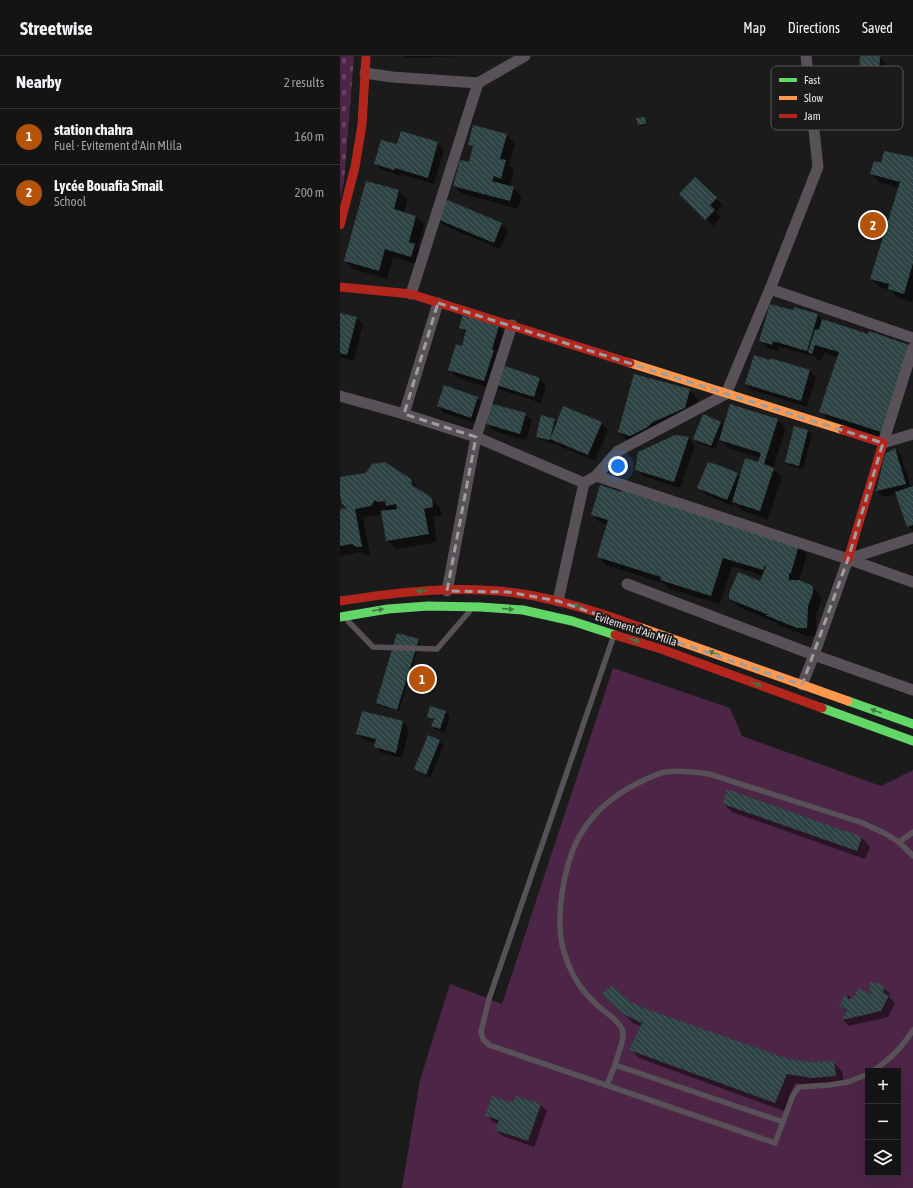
<!DOCTYPE html>
<meta charset="utf-8">
<style>
body{margin:0;font-family:"Asap Condensed",sans-serif;background:#222122;color:#f1f3f6}
.controls{position:absolute;right:12px;bottom:12px;display:grid;overflow:hidden;border-radius:0px;box-shadow:0 4px 16px #0002}
.controls button{width:36px;height:36px;display:grid;place-items:center;padding:0;border:0;border-bottom:1px solid #343334;background:#151415;color:#f1f3f6;font:20px sans-serif}
.you{position:absolute;left:278px;top:410px;width:14px;height:14px;margin:-10px;border:3px solid #fff;border-radius:50%;background:#1a73e8;box-shadow:0 0 0 6px #1a73e833}
.badge{display:grid;place-items:center;width:26px;height:26px;border-radius:50%;background:#b45309;color:#fff;font-size:13px;font-weight:700}
.pin{position:absolute;translate:-50% -50%;border:2px solid #fff;box-shadow:0 1px 4px #0006}
.list{margin:0;padding:0;list-style:none}
h2{display:flex;justify-content:space-between;align-items:center;height:52px;margin:0;padding:0 16px;font-size:17px}
h2 small{font-size:13px;font-weight:400;color:#9d9ea0}
.list li{display:grid;grid-template-columns:26px 1fr auto;gap:12px;align-items:center;box-sizing:border-box;height:56px;padding:0 16px;border-top:1px solid #343334}
.list b{display:block;font-size:15px;white-space:nowrap}
.list p{margin:0;font-size:13px;white-space:nowrap;color:#9d9ea0}
.list em{font-size:13px;font-style:normal;color:#9d9ea0}
.icon{flex:none;width:22px;height:22px;fill:none;stroke:currentColor;stroke-width:2;stroke-linecap:round;stroke-linejoin:round}
.map{position:relative;flex:none;width:573px;height:1132px;overflow:hidden}
header{display:flex;align-items:center;gap:24px;box-sizing:border-box;height:56px;padding:0 20px;background:#151415;border-bottom:1px solid #343334}
header strong{font-size:19px}
nav{display:flex;gap:22px;margin-inline-start:auto;font-size:14px}
main{display:flex}
aside{flex:1;background:#151415}
.map>svg:first-child{display:block}
</style>
<header>
<strong>Streetwise</strong>
<nav><a>Map</a><a>Directions</a><a>Saved</a></nav>
</header>
<main>
<aside>
<h2>Nearby<small>2 results</small></h2>
<ul class="list">
<li><span class="badge">1</span><div><b>station chahra</b><p>Fuel · Evitement d'Ain Mlila</p></div><em>160 m</em></li>
<li><span class="badge">2</span><div><b>Lycée Bouafia Smail</b><p>School</p></div><em>200 m</em></li>
</ul>
</aside>
<div class="map">
<svg width="573" height="1132" viewBox="0 0 573 1132">
<defs>
<pattern id="cemetery-stones" width="16" height="16" patternUnits="userSpaceOnUse"><rect width="16" height="16" fill="#4d2547"/><path d="M2 7V4a2 2 0 0 1 4 0v3zM10 15v-3a2 2 0 0 1 4 0v3z" fill="#674461"/></pattern>
<pattern id="building-back-hatch" width="6" height="6" patternUnits="userSpaceOnUse"><rect width="6" height="6" fill="#2e4444"/><path d="M-1 5l2 2M0 0l6 6M5-1l2 2" fill="none" stroke="#4c5f5f"/></pattern>
</defs>
<rect width="100%" height="100%" fill="#1c1b1c"/>
<path fill="#4d2547" fill-rule="evenodd" d="M273,612L390,652L402,680L541,730L573,714V1132H62L80,1024L110,928L162,948ZM528,1015H558V1117H528Z"/>
<path fill="url(#cemetery-stones)" d="M0,0H14L4,125L0,142Z"/>
<g fill="#0007" fill-rule="evenodd">
<path d="M63,0H128L65,2Z"/>
<path d="M521,0H539L546,8L545,22H547L553,29L552,41L526,39L519,33Z"/>
<path d="M304,62L306,64L307,69L300,71L299,69Z"/>
<path d="M166,79L175,88L169,109L174,114L170,131L173,132L182,140L178,153L123,138L114,130L130,108L134,93L129,88Z"/>
<path d="M97,87L104,93L94,128L61,118V120L42,114L35,108L58,90Z"/>
<path d="M573,102V243L572,246L558,242L550,234L540,231L531,223L560,132L540,127L531,118L541,108Z"/>
<path d="M356,123L383,149L376,156L381,161L373,170L341,138Z"/>
<path d="M59,135L67,144L64,157L76,160L84,169L78,192L83,198L80,209L53,201L47,223L13,213L5,205Z"/>
<path d="M98,163L161,168L168,174L160,193L105,170Z"/>
<path d="M453,256L477,259L483,264L573,294V311L549,384L489,364L481,356L498,301L484,297L481,305L478,304L474,300L439,291L438,295L427,292L421,285Z"/>
<path d="M0,258L17,262L23,268L14,305L0,301Z"/>
<path d="M158,270L167,279L160,310L200,323L206,330L201,347L158,333L154,329L153,333L118,322L109,314L122,291L126,278L120,271Z"/>
<path d="M470,315L476,322L467,351L412,334L406,328Z"/>
<path d="M349,334L358,343L353,360L288,385L279,376Z"/>
<path d="M137,342L144,348L137,367L104,357L98,350Z"/>
<path d="M185,358L192,364L186,384L154,375L147,368Z"/>
<path d="M214,364L218,367H261L268,374L255,405L217,389L214,386L213,388L201,384L197,380Z"/>
<path d="M437,364L446,372L433,413L442,421L428,463L401,454L394,447L393,450L365,438L358,431L398,418L400,421L418,408L420,402L388,392L379,383L375,393L358,387L354,382L380,366L384,370Z"/>
<path d="M468,375L472,379L463,413L450,410L446,406Z"/>
<path d="M336,380L349,382L355,389L340,432L303,420L296,413Z"/>
<path d="M554,393L561,399L571,432L573,431V475L568,470L557,438L543,441L537,435L546,399Z"/>
<path d="M0,422L71,424L79,433L80,435L91,443L100,452L102,460L93,461L97,486L56,493L47,485L42,456L48,455L43,452L39,459L23,461L30,499L26,500L21,496L0,500V454L8,453L3,448L0,432Z"/>
<path d="M252,459L459,490L467,499L459,525L473,531L481,540V546L476,559V580H467L438,569L435,566L399,551L390,543L421,526L424,520L392,510L380,548L330,533L325,528L266,509L258,501L267,469L261,467ZM436,512L454,518H445Z"/>
<path d="M78,584L80,586L59,655L39,649L37,647Z"/>
<path d="M91,651L106,656L110,660L105,677L97,674L92,670L94,665L88,660Z"/>
<path d="M23,656L63,666L69,673L62,702L42,697L35,691L36,687L24,684L17,677Z"/>
<path d="M99,685L104,689L90,722L79,717L75,713Z"/>
<path d="M384,748L522,782L530,791L525,803L392,756Z"/>
<path d="M542,931L549,937L550,942L555,947L548,961L509,970L503,964L507,956L501,950L507,938L512,943L533,940Z"/>
<path d="M263,938L291,947L304,953L448,1004L470,1007L493,1006L502,1015L504,1028L481,1031L455,1027L444,1055L299,1002L290,993L301,970L293,967Z"/>
<path d="M173,1048L200,1049L207,1055L194,1091L163,1080L156,1074L159,1068L153,1066L146,1059Z"/>
</g>
<g fill="url(#building-back-hatch)">
<path d="M520,0H540L539,21H547L546,35L518,33Z"/>
<path d="M305,61L306,68L298,69L296,62Z"/>
<path d="M133,69L167,78L160,103L166,104L161,123L154,120L152,125L174,131L170,145L113,130L120,104L129,106L133,90L128,89Z"/>
<path d="M61,75L98,86L88,122L55,112L54,114L34,108L41,84L57,88Z"/>
<path d="M544,95L573,101V207L564,238L548,233L549,228L530,223L560,126L530,118L534,105L541,107Z"/>
<path d="M355,121L377,142L370,149L375,154L365,164L339,138Z"/>
<path d="M26,125L59,134L54,153L76,160L69,186L75,188L71,201L45,193L39,215L4,205Z"/>
<path d="M105,143L162,167L154,187L97,163Z"/>
<path d="M430,248L453,254L454,251L478,258L467,295L433,285L432,289L419,285Z"/>
<path d="M0,257L17,261L7,299L0,297Z"/>
<path d="M123,258L159,270L152,293L154,294L144,325L108,314L116,288L122,290L126,274L119,272Z"/>
<path d="M482,263L528,278L529,275L569,289L541,376L479,356L499,296L475,289L472,298L468,296L475,273L479,274Z"/>
<path d="M414,299L430,304V302L470,314L461,345L405,328Z"/>
<path d="M156,307L200,322L194,341L150,327Z"/>
<path d="M294,318L350,333L345,352L313,366L306,372L290,380L278,376Z"/>
<path d="M104,329L138,341L131,362L97,350Z"/>
<path d="M152,348L186,357L180,378L146,368Z"/>
<path d="M390,348L438,363L424,408L434,412L420,455L392,446L405,402L418,406L421,397L379,384Z"/>
<path d="M223,350L262,366L248,399L210,383L209,384L196,381L201,359L215,363L210,383Z"/>
<path d="M363,358L381,366L371,390L353,383Z"/>
<path d="M454,370L468,374L459,410L445,406Z"/>
<path d="M335,379L349,381L334,426L295,414L298,396Z"/>
<path d="M555,392L566,428L536,435L545,398Z"/>
<path d="M45,406L71,423L72,429L92,442L93,451L84,453L89,478L46,485L41,455L57,453L56,448L46,450L45,445L38,446L35,444L31,450L15,453L22,491H17L12,488L0,490V453L7,452L2,448L0,438V421L26,417L32,408Z"/>
<path d="M368,406L373,408V407L398,417L387,444L357,432Z"/>
<path d="M260,429L281,436L282,432L459,489L451,517H449V524H459L473,530V537L468,550L467,572H457L425,559H429L389,543V537L398,516L420,525L426,510L425,509L423,514L383,502L371,540L320,524L321,521L257,501L268,464L251,459Z"/>
<path d="M573,430V469L567,471L555,436Z"/>
<path d="M57,577L79,583L57,654L36,647Z"/>
<path d="M90,650L106,655L100,673L91,670L94,663L87,661Z"/>
<path d="M22,655L63,665L56,697L34,691L36,683L16,678Z"/>
<path d="M88,679L100,684L86,719L74,713Z"/>
<path d="M387,733L522,781L517,795L383,748Z"/>
<path d="M535,926L543,930L544,937L549,940L541,955L502,964L507,954L499,950L506,937L508,943L513,942L519,932L531,939L529,927Z"/>
<path d="M272,929L281,938L291,946L304,952L448,1003L470,1006L494,1005L496,1020L472,1022L447,1018L435,1047L289,994L302,967L283,958L262,938Z"/>
<path d="M152,1040L173,1047L175,1040L201,1048L188,1085L155,1074L159,1064L145,1060Z"/>
</g>
<g fill="none" stroke-linecap="round" stroke-linejoin="round">
<g stroke="#595158" stroke-width="5.5">
<path d="M8,565L33,591L97,593L129,556"/>
<path d="M273,582L149,943L141,976L143,983L149,989L435,1087L443,1066"/>
<path d="M559,786L573,776"/>
<path d="M533,1015C550,1003 561,993 573,974"/>
<path d="M528,1018L508,1026L489,1029L459,1031L453,1039L443,1066L275,1009C277,1001 284,985 283,977C282,966 263,955 255,947C251,943 246,938 243,934C234,923 228,909 224,896C214,863 224,805 242,776C255,755 276,738 298,727C307,723 317,717 326,716C341,714 355,716 369,718L523,767L546,778L559,786L573,800"/>
<path d="M267,1029L275,1009"/>
</g>
<g stroke="#595158" stroke-width="11">
<path d="M25,17L52,21L138,27L71,238"/>
<path d="M138,27L185,0"/>
<path d="M430,233L573,282"/>
<path d="M573,292L543,387L573,378"/>
<path d="M0,340L64,358L136,381L244,427"/>
<path d="M64,358L98,247"/>
<path d="M256,420L508,503L474,599L462,629"/>
<path d="M508,503L573,526"/>
<path d="M508,503L573,482"/>
<path d="M287,528L474,599L573,634"/>
<path d="M107,535L136,381L172,269"/>
<path d="M218,545L244,427L256,420L278,395L386,338L430,233L478,111L466,0"/>
</g>
<g stroke="#63d668" stroke-width="9">
<path d="M0,561L48,553L88,550L140,551L183,554L232,565L275,579"/>
<path d="M508,645L573,668"/>
<path d="M482,652L573,685"/>
</g>
<g stroke="#ff974d" stroke-width="9">
<path d="M290,307L503,374"/>
<path d="M299,571L508,645"/>
</g>
<g stroke="#b3261e" stroke-width="9">
<path d="M0,169L15,111L22,69L26,0"/>
<path d="M0,231L71,238L290,307"/>
<path d="M503,374L543,387L508,503"/>
<path d="M0,545C58,536 118,529 176,537C219,543 259,556 299,571"/>
<path d="M275,579L321,593L482,652"/>
</g>
</g>
<defs><path id="oneway-solid" d="M-6-.8H1V-3.2L6.5 0L1 3.2V.8H-6Z"/></defs>
<g fill="#407842">
<use href="#oneway-solid" transform="translate(82 535) rotate(177)"/>
<use href="#oneway-solid" transform="translate(238 550) rotate(-165)"/>
<use href="#oneway-solid" transform="translate(168 553) rotate(4)"/>
<use href="#oneway-solid" transform="translate(38 554) rotate(-10)"/>
<use href="#oneway-solid" transform="translate(294 584) rotate(17)"/>
<use href="#oneway-solid" transform="translate(374 597) rotate(-160)"/>
<use href="#oneway-solid" transform="translate(416 628) rotate(20)"/>
<use href="#oneway-solid" transform="translate(536 655) rotate(-160)"/>
</g>
<path fill="none" stroke="#9f9e9f" stroke-width="3" stroke-dasharray="8 5" stroke-linejoin="round" d="M98,247L543,387L508,503L462,629L218,545L168,536L107,535L136,381L64,358Z"/>
<g text-anchor="middle" stroke-width="4" stroke-linejoin="round" paint-order="stroke">
<g font-size="11" fill="#e6e4e5" stroke="#1d1a1c">
<text transform="translate(296 573) rotate(18)" y="4">Evitement d'Ain Mlila</text>
</g>
</g>
<rect x="431" y="10" width="132" height="64" rx="6" fill="#1d1a1c" stroke="#595758" stroke-width="1"/>
<rect x="439" y="22" width="18" height="4" fill="#63d668"/>
<rect x="439" y="40" width="18" height="4" fill="#ff974d"/>
<rect x="439" y="58" width="18" height="4" fill="#b3261e"/>
<g font-size="11" fill="#e6e4e5">
<text x="464" y="28">Fast</text>
<text x="464" y="46">Slow</text>
<text x="464" y="64">Jam</text>
</g>
</svg>
<div class="controls">
<button>+</button>
<button>−</button>
<button><svg class="icon" aria-label="layers" viewBox="0 0 24 24"><path d="M12 4l9 5-9 5-9-5zM3 14l9 5 9-5"/></svg></button>
</div>
<div class="you"></div>
<div class="pin badge" style="left:82px;top:623px">1</div>
<div class="pin badge" style="left:533px;top:169px">2</div>
</div>
</main>
